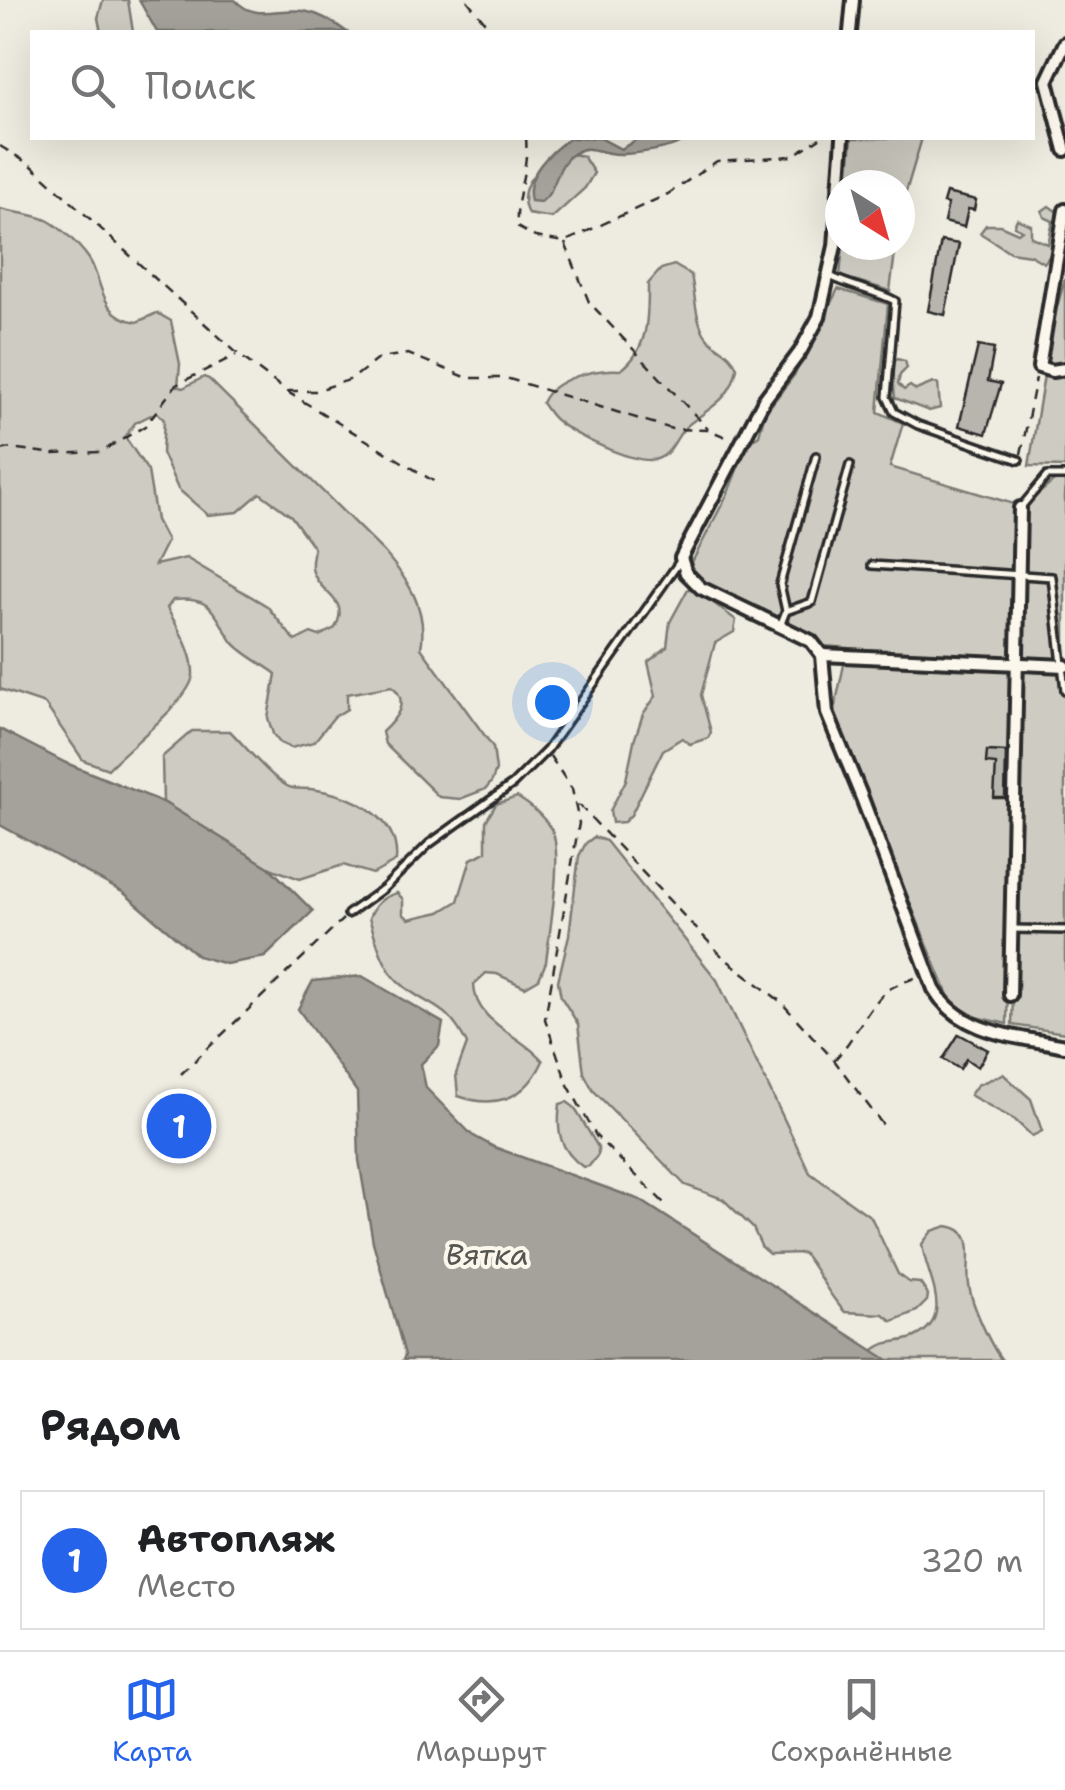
<!DOCTYPE html>
<html lang="ru">
<meta charset="utf-8">
<style>
body{margin:0;font-family:"Shantell Sans",sans-serif;background:#f6f6f6;color:#202124}
.compass{position:absolute;left:825px;top:170px;width:90px;height:90px;border-radius:50%;background:#fff;box-shadow:0 10px 40px #0002;rotate:143deg}
.you{position:absolute;left:552px;top:702px;width:35px;height:35px;margin:-25px;border:8px solid #fff;border-radius:50%;background:#1a73e8;box-shadow:0 0 0 15px #1a73e833}
.badge{display:grid;place-items:center;width:65px;height:65px;border-radius:50%;background:#2563eb;color:#fff;font-size:32px;font-weight:700}
.pin{position:absolute;translate:-50% -50%;border:5px solid #fff;box-shadow:0 2px 10px #0006}
.list{margin:0;padding:0;list-style:none}
h2{display:flex;justify-content:space-between;align-items:center;height:130px;margin:0;padding:0 40px;font-size:42px}
h2 small{font-size:32px;font-weight:400;color:#757577}
.list li{display:grid;grid-template-columns:65px 1fr auto;gap:30px;align-items:center;box-sizing:border-box;height:140px;margin:0 20px 20px;padding:0 20px;border:2px solid #e0e0e0;border-radius:0px}
.list b{display:block;font-size:38px;white-space:nowrap}
.list p{margin:0;font-size:32px;white-space:nowrap;color:#757577}
.list em{font-size:32px;font-style:normal;color:#757577}
.icon{flex:none;width:55px;height:55px;fill:none;stroke:currentColor;stroke-width:2;stroke-linecap:round;stroke-linejoin:round}
.map{position:relative;flex:none;width:1065px;height:1360px;overflow:hidden}
.search{position:absolute;background:#fff;box-shadow:0 10px 40px #0002;left:30px;right:30px;top:30px;height:110px;display:flex;align-items:center;gap:25px;box-sizing:border-box;padding:0 35px;border-radius:0px;color:#757577;font-size:38px}
.sheet{height:290px;background:#fff}
nav{display:flex;justify-content:space-around;align-items:center;box-sizing:border-box;height:140px;border-top:2px solid #e0e0e0;background:#fff;font-size:28px;color:#757577}
nav a{display:grid;justify-items:center;gap:5px}
nav .on{color:#2563eb}
.map>svg:first-child{display:block}
</style>
<div class="map">
<svg width="1065" height="1360" viewBox="0 0 1065 1360">
<rect width="100%" height="100%" fill="#eeebe0"/>
<filter id="ink" filterUnits="userSpaceOnUse"><feTurbulence type="fractalNoise" baseFrequency=".01" numOctaves="2"/><feDisplacementMap in="SourceGraphic" scale="20" xChannelSelector="R" yChannelSelector="G"/><feConvolveMatrix kernelMatrix="1 2 1 2 8 2 1 2 1" color-interpolation-filters="sRGB"/></filter>
<g filter="url(#ink)">
<g fill="#cecbc2" stroke="#7c7b76" stroke-width="2.5" fill-rule="evenodd">
<path d="M103,0H128L133,32H101L98,18Z"/>
<path d="M852,138H922L900,212V185H848Z"/>
<path d="M560,152L583,156L594,173L585,188L552,218L528,214C514,186 540,167 560,152Z"/>
<path d="M1049,206L1060,214L1051,254L1044,263L1030,255L1010,252L980,233L986,225H1000L1018,233L1022,230L1014,226L1017,219L1031,225V237L1048,244L1053,221L1044,217L1042,211Z"/>
<path d="M0,209C14,213 33,214 47,220C61,227 85,250 92,264C104,291 103,317 137,322L157,313L171,321L180,364L178,386L183,388L204,377L209,379L384,552C408,580 428,609 421,648L493,747L496,770L492,781L486,789L460,799L439,797L385,744L382,732C397,718 410,702 392,686L347,694V709L334,717L314,742L291,748L280,743L273,734L268,718L276,674C265,665 239,652 232,641C213,613 213,596 173,600L167,608C177,627 194,652 193,675C191,700 128,747 108,769L83,760L45,704L0,689ZM157,412L164,420L162,453L178,489L208,515L238,512L260,493L291,516L314,548C313,556 310,565 313,572C321,596 351,598 335,628L319,636L311,633L295,641L267,606L186,558L155,565L167,541L156,520L148,471L125,437L135,423Z"/>
<path d="M843,245H896L890,291L840,276Z"/>
<path d="M674,265L691,275C695,293 695,317 704,333C713,349 731,350 737,368C731,400 710,407 688,425C675,435 674,453 657,459C637,466 573,435 557,421C550,416 547,409 542,403C552,378 597,368 621,370C649,349 648,316 648,284L661,269Z"/>
<path d="M1065,279V467L1029,466L1053,321Z"/>
<path d="M838,289L888,304L878,412L903,423L890,467L1017,505L1015,662L824,646L780,626L704,582L689,568L728,493L747,444L759,435L765,413L795,374Z"/>
<path d="M897,359L905,361L907,368L900,375L898,384L904,390L910,386L916,390L933,383L938,384L940,408L929,411L895,398L892,364Z"/>
<path d="M1065,480V662H1024V506L1054,481Z"/>
<path d="M694,588L736,620L734,632L715,643L701,695L711,732L708,738L690,744L682,738L663,750L631,815L624,822L612,823L610,811L626,780L634,741L643,714L656,696L648,662L667,647L670,622L688,589Z"/>
<path d="M845,660L1015,671L1007,1024L955,1012L833,716Z"/>
<path d="M1023,667L1065,668V1033L1012,1025Z"/>
<path d="M192,731H230C245,746 269,776 287,786C293,790 303,788 310,789C350,794 400,815 396,861L373,874L343,865L300,879L270,868L163,802L162,757Z"/>
<path d="M517,797C530,805 543,815 551,829C564,850 549,934 546,962L539,979L525,987L497,974L486,973L474,984C474,1023 522,1035 543,1061C525,1100 496,1109 458,1096L456,1074L467,1044C446,1001 428,1009 399,982C382,966 376,939 369,918C375,904 382,897 397,893L403,899V914L409,919L440,912L458,901L471,859L486,852V821L496,804Z"/>
<path d="M594,837L606,841L717,980L810,1173L871,1217L898,1274L909,1282L920,1283L928,1295L927,1301L917,1311L892,1321L883,1314L845,1312C827,1294 819,1272 803,1253L769,1254L762,1248L753,1228L723,1199L685,1185L593,1090L584,1073L578,1024L561,997L558,981L569,935L579,856L586,843Z"/>
<path d="M1003,1074L1031,1099L1042,1131L1032,1136L1015,1120L970,1095L977,1085Z"/>
<path d="M567,1102L574,1107L598,1147V1155L589,1166L583,1167C560,1150 556,1132 560,1104Z"/>
<path d="M947,1226C980,1230 965,1262 969,1285C971,1303 991,1347 1002,1360H874L871,1352C890,1337 896,1345 915,1337C957,1317 925,1275 922,1244L932,1231Z"/>
</g>
<g fill="#a4a29a" stroke="#74726e" stroke-width="2.5">
<path d="M139,0H235C255,22 278,7 304,11C320,14 334,22 347,32H157Z"/>
<path d="M570,138H600L621,149L639,138H686C675,150 626,156 609,153C597,151 589,146 578,151C554,162 559,189 541,202L531,201C524,175 551,151 570,138Z"/>
<path d="M0,729L66,763L163,802L270,868L313,911L265,957L226,964L198,956L124,893L0,825Z"/>
<path d="M362,976L443,1023L439,1046L421,1064L426,1088L472,1135L494,1147L640,1200L888,1360H403L405,1355L373,1242L359,1160L357,1092L298,1009L313,981Z"/>
</g>
<g fill="#b8b5ae" stroke="#2b2b2b" stroke-width="2.5">
<path d="M946,193L976,200L974,210L968,209L964,227L944,222L948,204L943,203Z"/>
<path d="M941,241L959,244L945,315L928,311Z"/>
<path d="M978,346L994,349L988,381L1001,384L986,434L959,426Z"/>
<path d="M987,751L1006,752L1005,798H994L996,764L986,763Z"/>
<path d="M959,1034L988,1050L978,1067L966,1059L960,1069L943,1059Z"/>
</g>
<g fill="none" stroke-linecap="round" stroke-linejoin="round">
<g stroke="#2b2b2b" stroke-width="12">
<g id="service">
<path d="M830,276C851,287 874,290 895,301L887,397L894,412L918,425L1019,460"/>
<path d="M1022,506L1047,476H1065"/>
<path d="M872,565L1052,577L1065,690"/>
<path d="M786,611L812,602L850,465"/>
<path d="M780,626L786,611L780,584L816,456"/>
<path d="M348,914L384,888L429,844L513,784L547,750L680,561"/>
<path d="M1013,929L1065,930"/>
</g>
</g>
<g stroke="#2b2b2b" stroke-width="18">
<g id="minor">
<path d="M850,32L853,0"/>
<path d="M1065,43L1047,81L1065,150"/>
<path d="M843,138L835,246L819,317L800,352L764,400L681,558L686,573L701,588L811,641L822,655L827,713L862,798L934,989C961,1035 1017,1036 1065,1046"/>
<path d="M1065,210L1039,367L1052,371L1065,369"/>
<path d="M822,655L1065,666"/>
<path d="M1010,995L1020,508"/>
</g>
</g>
<g stroke="#2b2b2b" stroke-width="2.5" stroke-dasharray="10 8" stroke-linecap="butt">
<path d="M467,0L493,32"/>
<path d="M526,138C529,168 515,196 517,227L535,237L564,242L668,194L717,161L792,156L820,138"/>
<path d="M0,146L31,165L238,354L286,391L435,482"/>
<path d="M565,243L589,302L708,429"/>
<path d="M288,391H315L352,379L379,358L408,354L468,378H506L672,429L709,430L731,439"/>
<path d="M0,450L11,448L54,454L101,452L145,426L176,385L236,355"/>
<path d="M1021,454L1036,378"/>
<path d="M550,756L572,789L579,823L545,1019L567,1083L596,1136L664,1203"/>
<path d="M579,805L723,957L780,1001L834,1060L886,1129"/>
<path d="M834,1060C855,1039 866,1008 888,990C896,984 908,981 917,977"/>
<path d="M181,1074L343,919"/>
</g>
<use href="#service" stroke="#fbf7ec" stroke-width="5"/>
<use href="#minor" stroke="#fbf7ec" stroke-width="10"/>
</g>
</g>
<g text-anchor="middle" stroke-width="8" stroke-linejoin="round" paint-order="stroke">
<g font-size="30" font-style="italic" fill="#555552" stroke="#fbf7ec">
<text x="487" y="1265">Вятка</text>
</g>
</g>
</svg>
<svg class="compass" viewBox="-18 -18 36 36"><path d="M0-13l5 13h-10z" fill="#e53935"/><path d="M0 13l5-13h-10z" fill="#757577"/></svg>
<div class="you"></div>
<div class="pin badge" style="left:179px;top:1126px">1</div>
<div class="search"><svg class="icon" aria-label="search" viewBox="0 0 24 24"><circle cx="10" cy="10" r="6"/><path d="M15 15l6 6"/></svg>Поиск</div>
</div>
<section class="sheet">
<h2>Рядом<small></small></h2>
<ul class="list">
<li><span class="badge">1</span><div><b>Автопляж</b><p>Место</p></div><em>320 m</em></li>
</ul>
</section>
<nav>
<a class="on"><svg class="icon" aria-label="map" viewBox="0 0 24 24"><path d="M3 6l6-2 6 2 6-2v14l-6 2-6-2-6 2zM9 4v14M15 6v14"/></svg>Карта</a>
<a><svg class="icon" aria-label="directions" viewBox="0 0 24 24"><path d="M12 3l9 9-9 9-9-9zM9 14v-3h6M13 9l2 2-2 2"/></svg>Маршрут</a>
<a><svg class="icon" aria-label="saved" viewBox="0 0 24 24"><path d="M7 4h10v16l-5-4-5 4z"/></svg>Сохранённые</a>
</nav>
